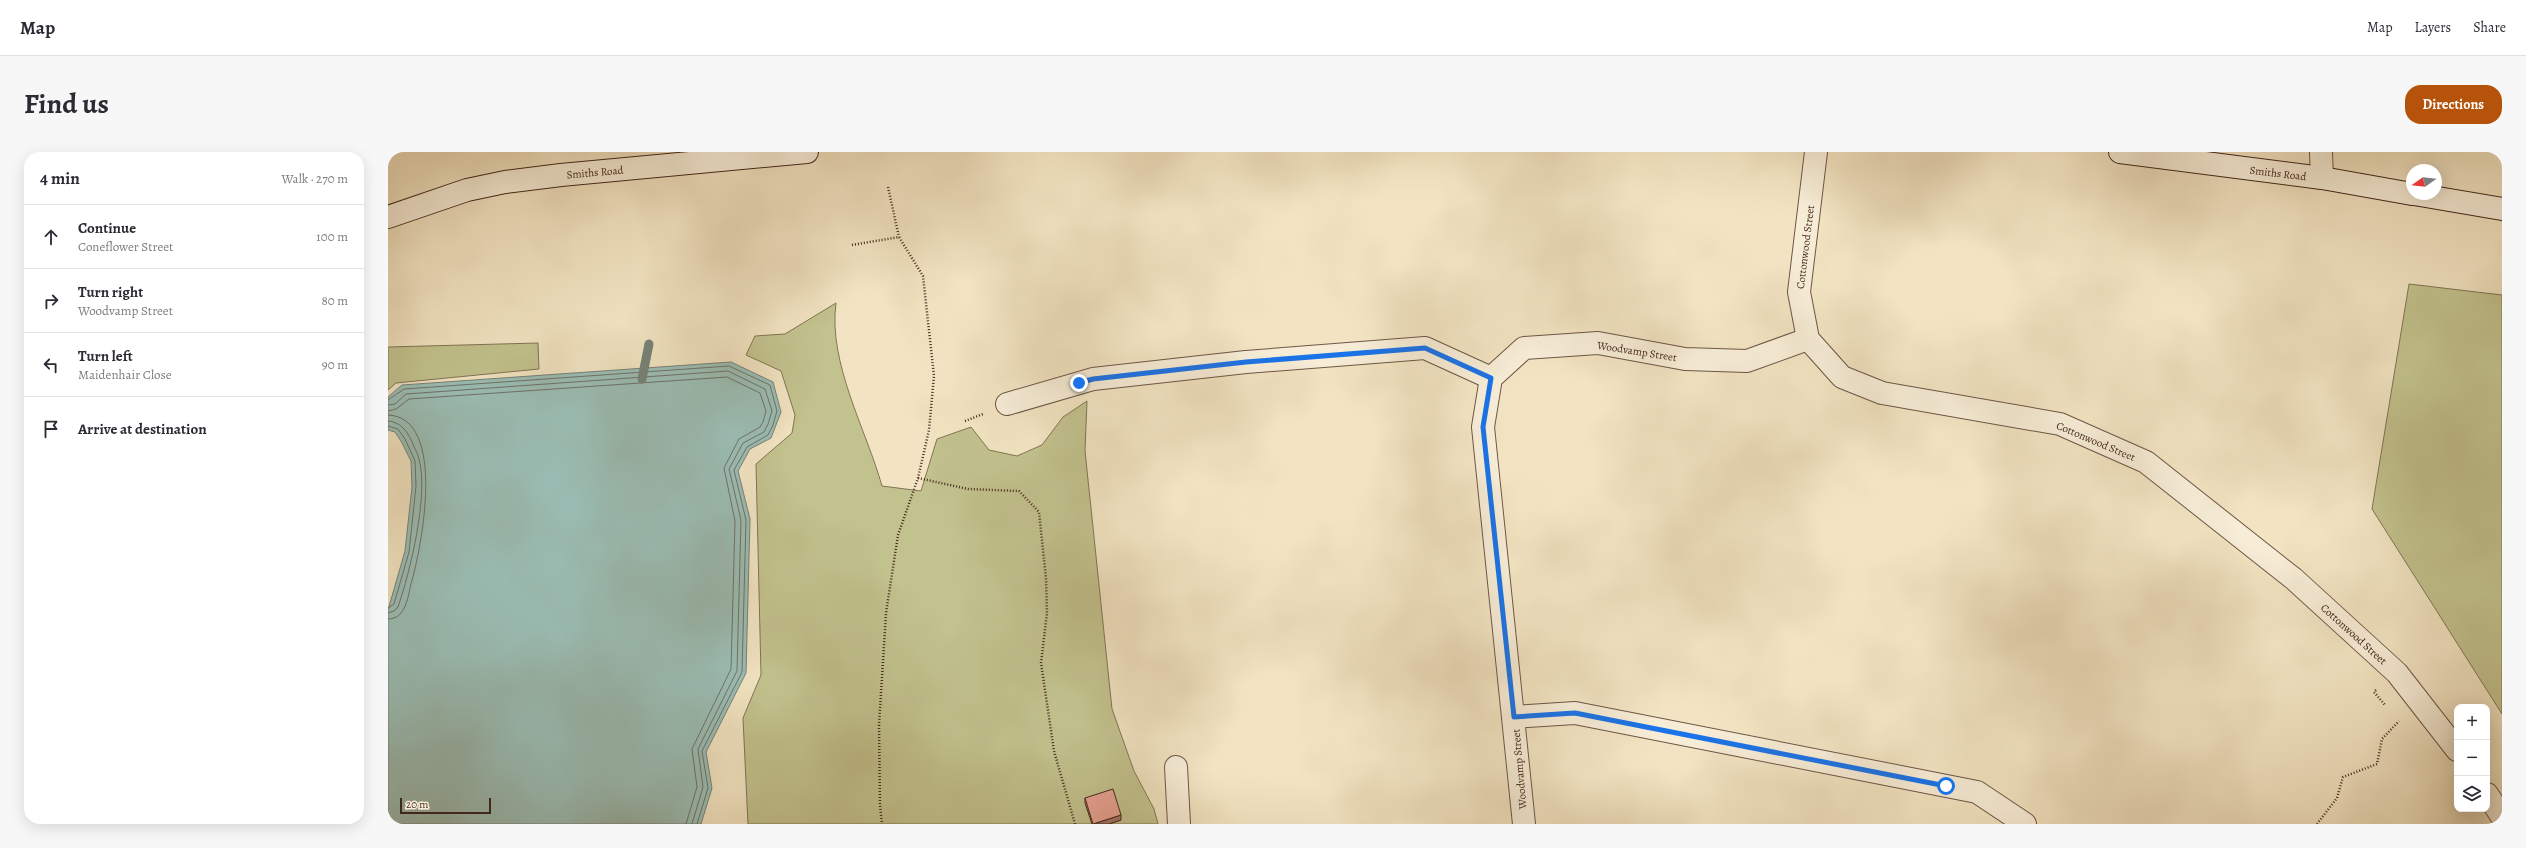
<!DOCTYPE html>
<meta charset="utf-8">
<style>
body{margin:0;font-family:Alegreya,serif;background:#f7f7f7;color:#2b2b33}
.controls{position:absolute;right:12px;bottom:12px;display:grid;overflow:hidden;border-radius:8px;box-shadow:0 4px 16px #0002}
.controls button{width:36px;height:36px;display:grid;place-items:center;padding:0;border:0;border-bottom:1px solid #e1e1e2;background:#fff;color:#2b2b33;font:20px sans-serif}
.compass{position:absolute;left:2018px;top:12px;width:36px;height:36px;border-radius:50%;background:#fff;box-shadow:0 4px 16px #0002;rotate:256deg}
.scale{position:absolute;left:12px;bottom:10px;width:91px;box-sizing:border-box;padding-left:4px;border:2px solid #42271c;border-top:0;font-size:11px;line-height:14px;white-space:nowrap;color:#42271c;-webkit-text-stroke:3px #f7edd7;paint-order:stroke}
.stop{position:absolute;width:12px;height:12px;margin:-9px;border:3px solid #1a73e8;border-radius:50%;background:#fff}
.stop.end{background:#1a73e8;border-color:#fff;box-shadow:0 1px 4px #0008}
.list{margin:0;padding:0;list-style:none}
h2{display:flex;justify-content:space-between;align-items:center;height:52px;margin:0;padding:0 16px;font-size:17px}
h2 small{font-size:13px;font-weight:400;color:#7c7c81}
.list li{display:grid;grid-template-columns:26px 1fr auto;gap:12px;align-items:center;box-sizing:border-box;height:64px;padding:0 16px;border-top:1px solid #e1e1e2}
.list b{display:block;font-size:15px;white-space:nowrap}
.list p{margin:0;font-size:13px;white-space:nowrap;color:#7c7c81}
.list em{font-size:13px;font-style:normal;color:#7c7c81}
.icon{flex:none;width:22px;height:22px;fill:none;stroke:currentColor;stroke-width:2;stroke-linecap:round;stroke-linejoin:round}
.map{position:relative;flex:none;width:2114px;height:672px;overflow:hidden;border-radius:16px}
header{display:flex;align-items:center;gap:24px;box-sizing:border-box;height:56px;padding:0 20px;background:#fff;border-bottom:1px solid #e1e1e2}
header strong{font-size:19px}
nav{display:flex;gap:22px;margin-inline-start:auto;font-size:14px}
.intro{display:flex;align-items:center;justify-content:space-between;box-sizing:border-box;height:96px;padding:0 24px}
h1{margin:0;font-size:28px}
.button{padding:10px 18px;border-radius:16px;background:#b45309;color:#fff;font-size:14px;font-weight:700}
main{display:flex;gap:24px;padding:0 24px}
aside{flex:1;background:#fff;border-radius:16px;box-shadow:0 4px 16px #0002}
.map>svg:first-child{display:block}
</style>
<header>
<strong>Map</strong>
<nav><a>Map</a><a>Layers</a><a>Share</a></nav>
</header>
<div class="intro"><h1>Find us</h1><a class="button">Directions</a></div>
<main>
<aside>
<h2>4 min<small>Walk · 270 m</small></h2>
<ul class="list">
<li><svg class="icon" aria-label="ahead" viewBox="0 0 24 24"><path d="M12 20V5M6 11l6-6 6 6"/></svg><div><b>Continue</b><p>Coneflower Street</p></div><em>100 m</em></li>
<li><svg class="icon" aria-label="right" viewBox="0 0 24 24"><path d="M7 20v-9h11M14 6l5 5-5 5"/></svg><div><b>Turn right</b><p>Woodvamp Street</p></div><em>80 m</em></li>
<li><svg class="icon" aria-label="left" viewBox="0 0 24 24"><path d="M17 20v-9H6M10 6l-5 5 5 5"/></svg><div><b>Turn left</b><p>Maidenhair Close</p></div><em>90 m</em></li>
<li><svg class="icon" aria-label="arrive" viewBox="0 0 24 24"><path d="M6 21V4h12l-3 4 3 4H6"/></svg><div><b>Arrive at destination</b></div></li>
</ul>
</aside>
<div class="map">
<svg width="2114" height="672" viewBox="0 0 2114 672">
<rect width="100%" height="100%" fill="#f2e4c2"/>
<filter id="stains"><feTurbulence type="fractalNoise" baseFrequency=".005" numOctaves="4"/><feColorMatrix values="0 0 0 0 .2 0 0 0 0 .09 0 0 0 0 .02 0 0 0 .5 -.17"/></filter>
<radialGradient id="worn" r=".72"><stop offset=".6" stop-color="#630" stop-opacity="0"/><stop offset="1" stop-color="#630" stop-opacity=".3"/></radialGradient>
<g fill="#c2c28e" stroke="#827455">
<path d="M2021,132L2114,143V562L1984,357Z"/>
<path d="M448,151C440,211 478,277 494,334L533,339L549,287L583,275L601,298L629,304L654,293L675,265L699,249L697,299L724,557L746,619L766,657L770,672H360L355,566L373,523L368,312L404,281L407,263L393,219L358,203L367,184L397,182Z"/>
<path d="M150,191L151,217L8,231L0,238V195Z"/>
</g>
<path fill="#9bbeb5" stroke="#778278" d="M343,210L385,230L393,260L383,286L362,297L350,319L362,367L358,521L318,600L324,636L313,672H0V458L17,399L24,335L23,309L13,289L7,280L0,278V245L14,233Z"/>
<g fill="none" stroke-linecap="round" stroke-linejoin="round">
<g stroke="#6e7268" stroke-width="1">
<path d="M0,248L16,237L341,214L382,233L389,259L385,273L380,283L359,295L346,318L358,368L354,520L314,599L320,636L309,672"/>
<path d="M0,253L7,252L18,242L340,219L377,237L384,259L380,272L376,280L355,291L341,317L353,368L349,519L310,597L315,635L304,672"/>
<path d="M0,259L8,257L21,247L339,225L372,241L378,259L375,270L372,275L351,287L336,316L347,369L343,517L304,597L309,635L298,672"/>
<path d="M0,263C60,265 33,398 23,432C21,441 19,454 13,461C10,465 5,467 0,467"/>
<path d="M0,269C13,270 19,279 24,290C26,296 30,301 31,307C41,343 22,420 10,455L6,459L0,461"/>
<path d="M0,274L10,277L17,287L27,309L28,334L21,400L6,452L0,456"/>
</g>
<path stroke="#778278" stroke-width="9" d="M254,227L261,192"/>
<g stroke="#6e5646" stroke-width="24">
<g id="street">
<path d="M1428,0L1411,140L1420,187L1454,225L1494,241L1672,272L1758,310L1906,427L2009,521L2069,598"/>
<path d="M1933,0L1934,26"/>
<path d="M619,252L705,227L858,210L1037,196L1103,226"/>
<path d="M1126,565L1187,561L1589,640L1637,672"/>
<path d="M788,615L791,672"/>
<path d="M2099,642L2114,665"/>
<path d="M1136,672L1095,275L1103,226L1136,196L1210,191L1297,207L1359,209L1420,187"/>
</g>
</g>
<g stroke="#42271c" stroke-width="24">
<g id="secondary">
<path d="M1732,0L1934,26L2024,42"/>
<path d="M2026,42L2114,57"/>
<path d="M0,65L79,38L117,30L173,23L419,0"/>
</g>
</g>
<g stroke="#42271c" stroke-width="2.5" stroke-dasharray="1 2" stroke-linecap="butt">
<path d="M500,35L511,85"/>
<path d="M464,93L511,85L535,124L546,224L541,278L530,326L510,383L498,461L491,573L492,653L494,672"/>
<path d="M577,269L595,262"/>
<path d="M530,326L580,337L631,339L651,360L658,426L659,461L653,511L666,599L687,672"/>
<path d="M1988,538L1986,540L1997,553"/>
<path d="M1929,672L1949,646L1955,625L1989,612L1994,587L2011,569"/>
</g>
<use href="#street" stroke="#f7edd7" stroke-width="22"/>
<use href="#secondary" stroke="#f7edd7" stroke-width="22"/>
</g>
<path fill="#c78b7e" stroke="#42271c" d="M697,646L733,668L721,672H704L697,651Z"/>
<path fill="#a27166" stroke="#42271c" d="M733,663V668L721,672H705Z"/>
<path fill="#e7a292" stroke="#42271c" d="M725,637L733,663L705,672L697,646Z"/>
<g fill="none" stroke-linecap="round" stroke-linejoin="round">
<path stroke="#1a73e8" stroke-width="5" d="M691,231L705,227L858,210L1037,196L1103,226L1095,275L1126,565L1187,561L1558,634"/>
</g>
<g text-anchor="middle" stroke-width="4" stroke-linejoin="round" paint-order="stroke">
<g font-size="11" fill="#42271c" stroke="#f7edd7">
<text transform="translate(207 20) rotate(-5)" y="4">Smiths Road</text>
<text transform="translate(1890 21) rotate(7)" y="4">Smiths Road</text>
<text transform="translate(1417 95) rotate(-83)" y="4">Cottonwood Street</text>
<text transform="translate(1249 199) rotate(9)" y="4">Woodvamp Street</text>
<text transform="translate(1708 289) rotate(23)" y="4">Cottonwood Street</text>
<text transform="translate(1966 482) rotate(42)" y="4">Cottonwood Street</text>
<text transform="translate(1131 617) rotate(-95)" y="4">Woodvamp Street</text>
</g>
</g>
<rect width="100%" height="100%" filter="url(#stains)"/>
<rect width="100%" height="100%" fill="url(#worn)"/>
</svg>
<div class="controls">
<button>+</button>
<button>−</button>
<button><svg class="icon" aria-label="layers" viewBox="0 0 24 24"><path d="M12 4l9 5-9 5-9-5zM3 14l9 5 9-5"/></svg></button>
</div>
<svg class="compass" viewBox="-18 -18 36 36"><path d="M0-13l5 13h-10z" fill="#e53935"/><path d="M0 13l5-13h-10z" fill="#7c7c81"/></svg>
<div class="scale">20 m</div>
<div class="stop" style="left:1558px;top:634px"></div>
<div class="stop end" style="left:691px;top:231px"></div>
</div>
</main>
